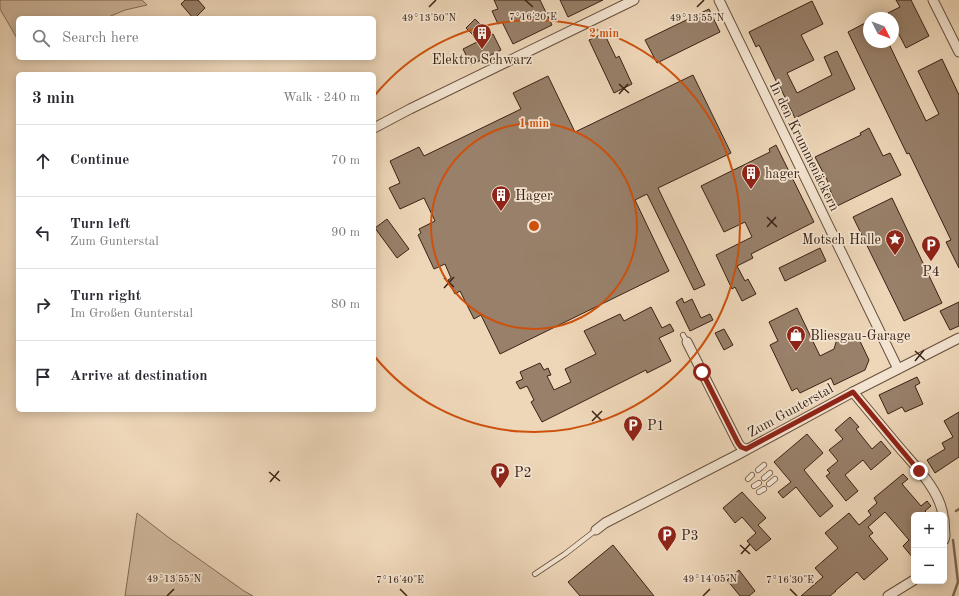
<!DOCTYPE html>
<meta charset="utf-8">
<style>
body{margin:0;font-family:"Old Standard TT",serif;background:#f7f7f7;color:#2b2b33}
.controls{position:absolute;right:12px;bottom:12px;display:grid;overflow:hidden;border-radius:6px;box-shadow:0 2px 10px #0003}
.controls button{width:36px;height:36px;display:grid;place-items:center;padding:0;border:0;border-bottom:1px solid #e1e1e2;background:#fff;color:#2b2b33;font:20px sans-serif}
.compass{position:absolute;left:863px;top:12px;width:36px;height:36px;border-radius:50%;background:#fff;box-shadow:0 2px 10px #0003;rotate:132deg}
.stop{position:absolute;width:12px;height:12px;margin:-9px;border:3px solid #8f2418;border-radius:50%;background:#fff}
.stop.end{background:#8f2418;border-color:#fff;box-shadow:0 1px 4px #0008}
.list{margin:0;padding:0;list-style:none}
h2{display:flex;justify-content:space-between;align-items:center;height:52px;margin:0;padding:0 16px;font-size:17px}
h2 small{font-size:13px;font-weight:400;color:#7c7c81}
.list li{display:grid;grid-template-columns:26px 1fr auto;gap:12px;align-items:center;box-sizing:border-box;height:72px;padding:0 16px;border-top:1px solid #e1e1e2}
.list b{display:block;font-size:15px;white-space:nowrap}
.list p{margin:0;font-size:13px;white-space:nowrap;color:#7c7c81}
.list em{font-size:13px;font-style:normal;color:#7c7c81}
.icon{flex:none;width:22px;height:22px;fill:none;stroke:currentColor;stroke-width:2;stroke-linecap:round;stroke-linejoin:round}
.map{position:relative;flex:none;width:959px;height:596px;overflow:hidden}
.search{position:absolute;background:#fff;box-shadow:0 2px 10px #0003;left:16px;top:16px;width:360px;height:44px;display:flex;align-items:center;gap:10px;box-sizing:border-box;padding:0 14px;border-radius:6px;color:#7c7c81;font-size:15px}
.panel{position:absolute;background:#fff;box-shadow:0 2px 10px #0003;left:16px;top:72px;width:360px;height:340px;border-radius:6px}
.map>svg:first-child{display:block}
</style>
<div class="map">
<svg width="959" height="596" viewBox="0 0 959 596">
<rect width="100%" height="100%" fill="#eed7b9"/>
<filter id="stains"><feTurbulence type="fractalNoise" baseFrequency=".005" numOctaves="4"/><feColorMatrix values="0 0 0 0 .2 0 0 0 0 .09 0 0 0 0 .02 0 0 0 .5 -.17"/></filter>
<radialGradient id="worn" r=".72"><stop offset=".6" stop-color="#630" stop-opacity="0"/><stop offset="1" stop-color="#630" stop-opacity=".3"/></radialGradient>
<g fill="#cfb89d" stroke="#846d58">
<path d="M0,0H142L147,5L125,10L106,18H18V40L0,9Z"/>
<path d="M137,513L168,537L244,591L253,596H125Z"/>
</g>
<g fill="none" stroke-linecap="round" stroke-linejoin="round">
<g stroke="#816955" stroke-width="2.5">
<path d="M956,511L959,509"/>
<path d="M953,596L958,582L953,540"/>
</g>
</g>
<g fill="#98806a" stroke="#3a2214">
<path d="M185,0H198L205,8L195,18H193L181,4Z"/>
<path d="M494,0H540L552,25L513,44L502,22L498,24L492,11L498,9Z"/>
<path d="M560,0H603L568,17Z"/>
<path d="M896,0H911L929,36L906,48L893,23V18H891L888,13L900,7Z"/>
<path d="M812,1L823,24L801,35L814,60L787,73L797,93L832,75L824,57L837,51L855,89L795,118L780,87H779L759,45L756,47L749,32Z"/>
<path d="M709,9L720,32L657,63L645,40Z"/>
<path d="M475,19L482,26L473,35L466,28Z"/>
<path d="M869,21V42H888L926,121L939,114L918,71L942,59L959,95V268L946,242L951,240L909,153L907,154L848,32Z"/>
<path d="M604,33L616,58L619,56L632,84L614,93L589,40Z"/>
<path d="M493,34L501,50L471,65L463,49Z"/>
<path d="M693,75L731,153L658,188L705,285L694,290L647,194L635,200L669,271L500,354L481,315L474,319L460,291L455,294L448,280L451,278L445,264L434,269L418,235L421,233L419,229L435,221L424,198L400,209L389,188L400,183L390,161L419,147L424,156L521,109L513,93L548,76L575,132Z"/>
<path d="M869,128L883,156L890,153L901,175L837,206L827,183L828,182L815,157L861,135L860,133Z"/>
<path d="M776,145L814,222L751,254L753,258L737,266L745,281L748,279L756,294L742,301L735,287L732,289L716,255L752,237L745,222L724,232L701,186L770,152L769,149Z"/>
<path d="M892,198L942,303L904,321L853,217Z"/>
<path d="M387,219L409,249L397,258L375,228Z"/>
<path d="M820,248L826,261L785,281L779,268Z"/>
<path d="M682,298L684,303L692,299L701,318L710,314L713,320L690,331L676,302Z"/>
<path d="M959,302V326L950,330L940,311Z"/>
<path d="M651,307L662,328L670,324L674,331L659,338L671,361L647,373L646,370L542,422L531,402L534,400L527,386L520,389L516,382L523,379L520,372L540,363L544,370L548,368L551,375L547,376L554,390L571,382L565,369L596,354L584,331L620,314L624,321Z"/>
<path d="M797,308L820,356L834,349L837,339L849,333L858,337L869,360L865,370L834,385L831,378L800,393L797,388L792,391L770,345L778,341L769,322Z"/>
<path d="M724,329L733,345L724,350L715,333Z"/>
<path d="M917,377L920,383L915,386L923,404L905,412L902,407L888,414L879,395Z"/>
<path d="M959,412V457L935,473L927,460L945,449L942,443L953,437L944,421Z"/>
<path d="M850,417L859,427L856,429L872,449L881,441L891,453L871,470L863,460L845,475L858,491L846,501L826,476L830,473L827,470L838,461L829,450L843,439L835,430Z"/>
<path d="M807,434L823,453L804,470L833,506L820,517L796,487L783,498L778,492L791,482L774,462Z"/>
<path d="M903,474L908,479L902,484L921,506L927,501L931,506L925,511L929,515H914V559L903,546L909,540L885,512L868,527L873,533L869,536L888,559L864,580L857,572L835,591H836L830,596H801L823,577L815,568L838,548L825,533L849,513L859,525L871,515L868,511L877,503L874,498Z"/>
<path d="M742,492L766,518L758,525L771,539L756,551L747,541L756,533L742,517L735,523L723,508Z"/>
<path d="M613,545L654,596H580L568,582Z"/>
<path d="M739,570L755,591L749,596H740L727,580Z"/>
</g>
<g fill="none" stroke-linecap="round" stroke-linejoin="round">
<g stroke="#674f3d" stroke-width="6">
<g id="lane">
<path d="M683,335L687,342"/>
<path d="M758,470L764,465"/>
<path d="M764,478L770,473"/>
<path d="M748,479L752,475"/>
<path d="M769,484L775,479"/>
<path d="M754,486L759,483"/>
<path d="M759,492L764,489"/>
<path d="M535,574L565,554L596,530"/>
</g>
</g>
<g stroke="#674f3d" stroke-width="11">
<g id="street">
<path d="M719,0L898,369"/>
<path d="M933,0L959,52"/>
<path d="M374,128L410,109L634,0"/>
<path d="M687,342L738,443L741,447L746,449"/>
<path d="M853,392C868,410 883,428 898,446C915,466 939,489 943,515"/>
<path d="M944,519L945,536L944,540"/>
<path d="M596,530L605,523L737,455L853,392L959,338"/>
<path d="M888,596L914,580"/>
</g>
</g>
<use href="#lane" stroke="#f4e5d2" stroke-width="4.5"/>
<use href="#street" stroke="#f4e5d2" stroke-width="9"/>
</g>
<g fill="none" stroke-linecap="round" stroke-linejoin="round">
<path stroke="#8f2418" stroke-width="5" d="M702,372L738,443L741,447L746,449L853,392L919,471"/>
</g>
<path fill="none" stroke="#3a2214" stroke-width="1.5" d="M525,0L533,7M429,7L436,0M697,7L704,0M619,84L629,93M619,94L628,84M767,217L777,227M767,227L776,217M444,278L454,287M444,288L454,277M915,351L925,360M915,361L924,350M592,411L602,421M592,421L602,411M269,472L280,481M270,482L279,471M740,545L750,554M741,554L750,544M400,589L407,596M790,589L797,596M167,596L174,589M703,596L710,589"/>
<g fill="none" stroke="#ce510d" stroke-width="2">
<circle cx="534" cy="226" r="103"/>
<path d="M375 95A206 206 0 1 1 375 357"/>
</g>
<defs>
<g id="building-pin" transform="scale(1)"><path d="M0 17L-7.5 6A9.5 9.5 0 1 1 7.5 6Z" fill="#8f2418" stroke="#f4e5d2"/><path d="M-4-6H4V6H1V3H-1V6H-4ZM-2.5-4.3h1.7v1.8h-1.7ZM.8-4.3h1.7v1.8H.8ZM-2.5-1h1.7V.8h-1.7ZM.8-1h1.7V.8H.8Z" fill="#fff"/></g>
<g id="sight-pin" transform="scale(1)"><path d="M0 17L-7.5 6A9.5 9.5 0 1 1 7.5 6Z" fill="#8f2418" stroke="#f4e5d2"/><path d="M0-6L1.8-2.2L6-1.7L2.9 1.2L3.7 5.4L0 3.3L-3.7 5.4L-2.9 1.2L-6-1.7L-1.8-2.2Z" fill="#fff"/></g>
<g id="parking-pin" transform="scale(1)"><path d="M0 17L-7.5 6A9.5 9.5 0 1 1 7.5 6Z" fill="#8f2418" stroke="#f4e5d2"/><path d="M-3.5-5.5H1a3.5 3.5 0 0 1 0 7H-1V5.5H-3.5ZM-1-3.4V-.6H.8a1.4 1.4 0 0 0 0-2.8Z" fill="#fff"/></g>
<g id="shop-pin" transform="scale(1)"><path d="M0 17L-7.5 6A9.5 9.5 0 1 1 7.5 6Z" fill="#8f2418" stroke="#f4e5d2"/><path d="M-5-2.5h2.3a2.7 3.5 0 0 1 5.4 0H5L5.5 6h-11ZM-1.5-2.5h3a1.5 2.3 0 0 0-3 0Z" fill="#fff"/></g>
</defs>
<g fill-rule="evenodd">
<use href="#building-pin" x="482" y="33"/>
<use href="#building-pin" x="751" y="173"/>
<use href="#building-pin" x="501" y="195"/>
<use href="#sight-pin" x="895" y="239"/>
<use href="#parking-pin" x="931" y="245"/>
<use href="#shop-pin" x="796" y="335"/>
<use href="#parking-pin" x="633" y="425"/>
<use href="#parking-pin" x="500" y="472"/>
<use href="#parking-pin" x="667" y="535"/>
</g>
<g text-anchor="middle" stroke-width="3.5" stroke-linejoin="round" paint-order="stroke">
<g font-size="14" fill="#3a2214" stroke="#f4e5d2" text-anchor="start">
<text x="482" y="64" text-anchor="middle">Elektro Schwarz</text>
<text x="765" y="178">hager</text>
<text x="515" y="200">Hager</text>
<text x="881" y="244" text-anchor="end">Motsch Halle</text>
<text x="931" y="276" text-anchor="middle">P4</text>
<text x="810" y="340">Bliesgau-Garage</text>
<text x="647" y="430">P1</text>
<text x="514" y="477">P2</text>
<text x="681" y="540">P3</text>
</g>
<g font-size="14" fill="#3a2214" stroke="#f4e5d2">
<text transform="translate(805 146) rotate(64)" y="5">In den Krummenäckern</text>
<text transform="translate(790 410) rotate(-29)" y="5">Zum Gunterstal</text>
</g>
</g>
<g font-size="10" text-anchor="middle" fill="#3a2214" stroke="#f4e5d2" stroke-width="3.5" stroke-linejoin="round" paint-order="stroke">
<text x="533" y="20">7°16'20"E</text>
<text x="429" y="21">49°13'50"N</text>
<text x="697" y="21">49°13'55"N</text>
<text x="174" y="582">49°13'55"N</text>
<text x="710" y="582">49°14'05"N</text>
<text x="400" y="583">7°16'40"E</text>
<text x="790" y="583">7°16'30"E</text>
</g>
<circle cx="534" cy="226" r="6" fill="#ce510d" stroke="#f4e5d2" stroke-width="2"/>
<g font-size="12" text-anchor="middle" font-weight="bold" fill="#ce510d" stroke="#f4e5d2" stroke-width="3.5" stroke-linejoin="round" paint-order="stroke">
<text x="604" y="37">2 min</text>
<text x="534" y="127">1 min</text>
</g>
<rect width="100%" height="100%" filter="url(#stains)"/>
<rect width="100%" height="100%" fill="url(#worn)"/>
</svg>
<div class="controls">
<button>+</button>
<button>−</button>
</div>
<svg class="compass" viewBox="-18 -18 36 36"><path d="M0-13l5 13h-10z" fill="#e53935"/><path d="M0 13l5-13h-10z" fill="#7c7c81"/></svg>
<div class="stop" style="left:702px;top:372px"></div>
<div class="stop end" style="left:919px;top:471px"></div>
<div class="search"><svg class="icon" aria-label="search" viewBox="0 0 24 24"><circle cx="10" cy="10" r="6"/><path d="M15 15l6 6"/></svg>Search here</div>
<section class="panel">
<h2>3 min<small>Walk · 240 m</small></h2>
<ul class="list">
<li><svg class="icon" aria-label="ahead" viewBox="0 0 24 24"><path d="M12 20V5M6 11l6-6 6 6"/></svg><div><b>Continue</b></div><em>70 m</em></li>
<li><svg class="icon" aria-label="left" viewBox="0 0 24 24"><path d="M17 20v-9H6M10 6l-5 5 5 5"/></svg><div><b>Turn left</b><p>Zum Gunterstal</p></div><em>90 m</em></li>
<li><svg class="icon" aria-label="right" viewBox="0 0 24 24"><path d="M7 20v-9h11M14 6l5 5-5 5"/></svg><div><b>Turn right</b><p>Im Großen Gunterstal</p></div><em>80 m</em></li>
<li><svg class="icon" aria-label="arrive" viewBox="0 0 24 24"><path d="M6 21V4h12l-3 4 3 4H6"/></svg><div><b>Arrive at destination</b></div></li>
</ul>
</section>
</div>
